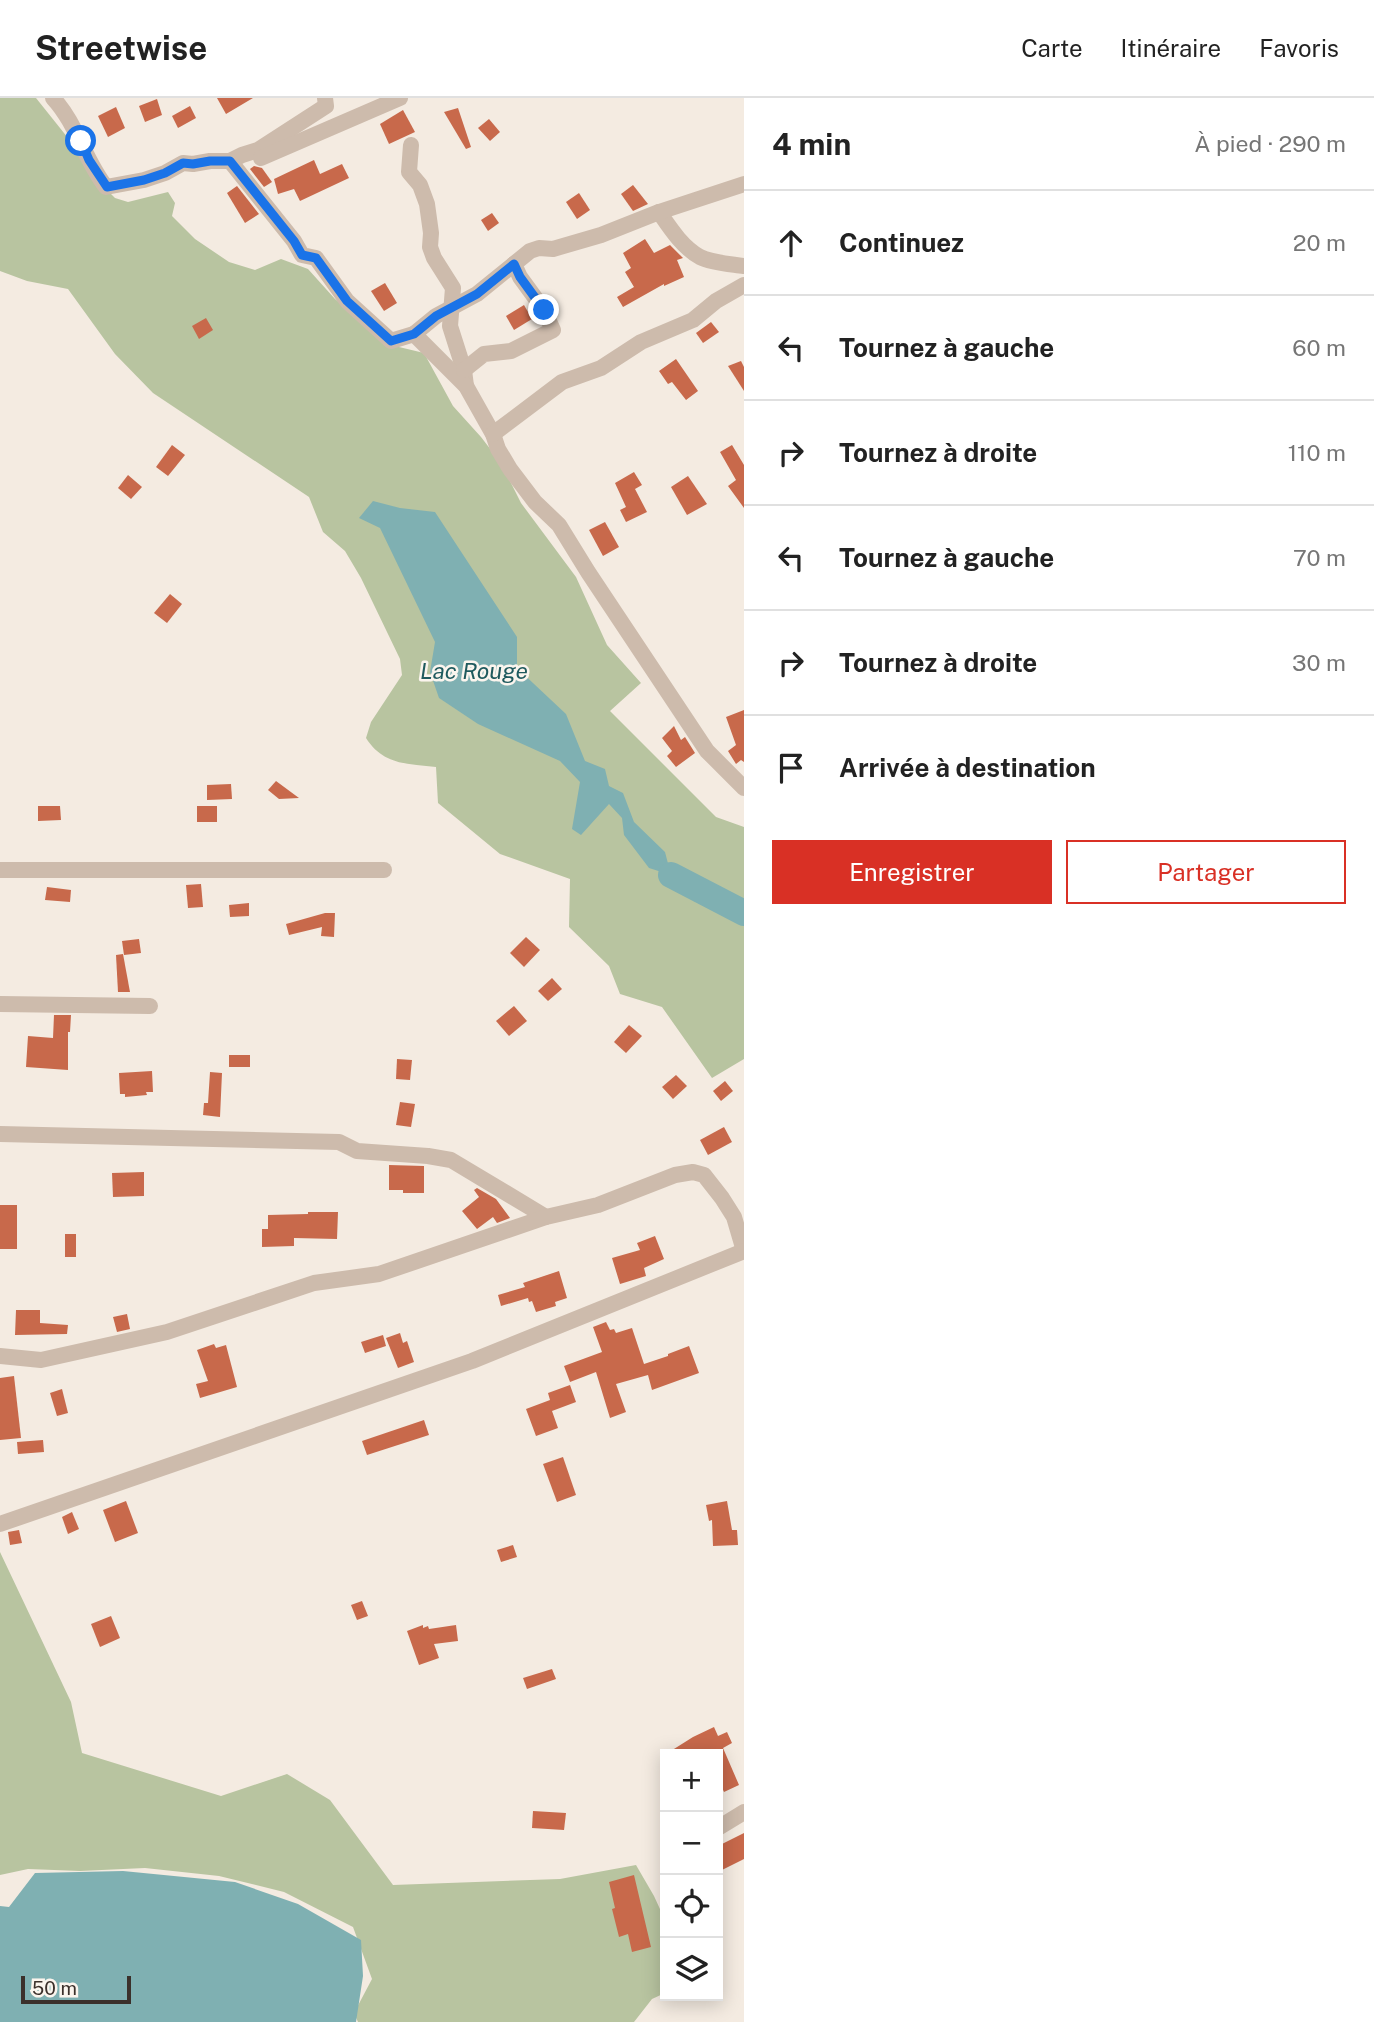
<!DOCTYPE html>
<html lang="fr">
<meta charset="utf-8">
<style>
body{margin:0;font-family:"Public Sans",sans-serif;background:#f2f2f2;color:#222}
.controls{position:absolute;right:21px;bottom:21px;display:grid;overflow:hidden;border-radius:0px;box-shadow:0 4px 18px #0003}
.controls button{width:63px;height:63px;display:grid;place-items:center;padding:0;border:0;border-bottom:2px solid #e0e0e0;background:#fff;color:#222;font:35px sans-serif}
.scale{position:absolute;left:21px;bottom:18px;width:110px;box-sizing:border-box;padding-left:7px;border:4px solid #3b302b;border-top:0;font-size:19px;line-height:24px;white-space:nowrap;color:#3b302b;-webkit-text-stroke:5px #fbf5ee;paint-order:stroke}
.stop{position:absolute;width:21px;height:21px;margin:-16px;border:5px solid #1a73e8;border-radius:50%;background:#fff}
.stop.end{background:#1a73e8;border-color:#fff;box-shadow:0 2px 7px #0008}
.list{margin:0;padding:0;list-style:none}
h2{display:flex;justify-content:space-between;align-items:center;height:91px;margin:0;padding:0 28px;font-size:30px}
h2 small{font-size:23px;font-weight:400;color:#767676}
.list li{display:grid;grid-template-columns:46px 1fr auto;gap:21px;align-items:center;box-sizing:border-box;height:105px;padding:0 28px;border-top:2px solid #e0e0e0}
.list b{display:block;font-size:26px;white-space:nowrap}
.list em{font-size:23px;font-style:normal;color:#767676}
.actions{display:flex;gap:14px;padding:21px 28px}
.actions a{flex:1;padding:16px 0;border:2px solid #d93025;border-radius:0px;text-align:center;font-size:24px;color:#d93025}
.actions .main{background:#d93025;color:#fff}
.icon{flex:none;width:38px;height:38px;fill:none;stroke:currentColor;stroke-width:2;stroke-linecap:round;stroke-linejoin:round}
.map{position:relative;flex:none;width:744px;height:1924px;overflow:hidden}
header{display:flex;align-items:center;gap:42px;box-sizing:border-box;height:98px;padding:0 35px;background:#fff;border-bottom:2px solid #e0e0e0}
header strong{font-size:33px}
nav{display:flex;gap:38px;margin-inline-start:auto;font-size:24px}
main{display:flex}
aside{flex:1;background:#fff}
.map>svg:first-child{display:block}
</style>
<header>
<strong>Streetwise</strong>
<nav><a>Carte</a><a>Itinéraire</a><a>Favoris</a></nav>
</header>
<main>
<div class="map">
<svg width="744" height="1924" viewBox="0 0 744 1924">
<rect width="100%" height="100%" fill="#f4ebe1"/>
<g fill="#b8c4a0">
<path d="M0,0H36L72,45L95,80L115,100L128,104L168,94L175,105L172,118L195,141L229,164L255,172L281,161L308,171L335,201L378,235L399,249L424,255L453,308L481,339L501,365L521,405L576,479L607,547L641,585L610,613L716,719L744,729V961L712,980L662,909L620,896L609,868L569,829L570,781L500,756L438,705L436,669C408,666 383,667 366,640L371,624L402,577L400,561L361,480L345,453L323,434L309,399L153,295L115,256L68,191L27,183L0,173Z"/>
<path d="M0,1454L71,1604L82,1655L221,1698L287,1676L330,1702L393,1787L560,1781L636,1767L654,1798L665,1822V1895L652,1901L634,1924H358L354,1915L372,1881L353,1829L284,1794L219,1778L145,1770L80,1773L28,1771L0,1777Z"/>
</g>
<g fill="#7fb0b2">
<path d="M373,403L400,410L435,414L517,539V570L566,616L585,663L605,671L609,688L623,695L634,724L665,754L671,777L649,770L624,737L622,720L609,706L581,737L572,731L580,684L560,663L478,626L439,600L430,574L435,544L380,430L359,420Z"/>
<path d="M123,1773L235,1784L298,1806L361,1842L363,1878L356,1924H0V1808L9,1809L35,1775Z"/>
</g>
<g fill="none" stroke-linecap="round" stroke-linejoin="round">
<path stroke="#7fb0b2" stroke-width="26" d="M671,777L744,815"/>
</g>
<g fill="#c8694b">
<path d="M217,0H253L226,16Z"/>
<path d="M157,1L162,17L145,24L139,8Z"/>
<path d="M190,8L196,20L178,30L172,18Z"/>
<path d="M116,9L125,30L108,39L98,18Z"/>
<path d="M458,10L471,49L466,51L444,14Z"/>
<path d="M403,12L415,34L389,46L380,26Z"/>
<path d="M489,21L500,34L490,43L478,30Z"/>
<path d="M314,62L320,76L342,66L349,80L300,103L294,91L278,96L274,81Z"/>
<path d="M254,68L262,70L272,84L264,89L250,71Z"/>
<path d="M633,87L648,106L633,113L621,96Z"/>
<path d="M237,88L259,116L245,125L227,95Z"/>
<path d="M579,95L590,112L577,121L566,104Z"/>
<path d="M492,115L499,125L488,133L481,122Z"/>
<path d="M645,141L654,155L670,147L683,160L677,162L684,179L664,188V186L623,209L617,199L634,189L625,174L631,170L623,155Z"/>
<path d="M385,185L397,205L384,213L371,193Z"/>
<path d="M524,207L532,221L514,232L506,218Z"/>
<path d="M206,220L213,232L199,241L192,228Z"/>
<path d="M711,224L719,234L703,245L696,235Z"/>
<path d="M676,261L698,293L686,302L672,284L668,286L659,273Z"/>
<path d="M741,263L744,269V293L728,268Z"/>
<path d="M172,347L185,357L168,378L156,369Z"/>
<path d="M732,347L744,367V410L728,388L736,382L720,354Z"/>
<path d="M634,374L642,387L635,391L647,414L626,424L620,412L626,409L615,385Z"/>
<path d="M128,377L142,389L131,401L118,390Z"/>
<path d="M688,378L707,406L687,417L671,389Z"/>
<path d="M605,424L619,449L603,458L589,432Z"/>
<path d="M170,496L182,506L167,525L154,515Z"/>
<path d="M744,612V664L741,662L736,666L728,653L736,647L726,619Z"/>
<path d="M674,628L681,642L685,639L695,655L676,669L667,658L672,653L662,640Z"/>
<path d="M276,683L299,700L279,701L268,692Z"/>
<path d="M231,686L232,701L207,702V687Z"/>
<path d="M38,708H60L61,722L38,723Z"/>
<rect x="197" y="708" width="20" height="16"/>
<path d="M201,786L203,809L188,810L186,787Z"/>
<path d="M47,789L71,792L70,804L45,802Z"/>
<path d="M249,805V818L230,819L229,807Z"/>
<path d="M325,815H335L334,839L321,838L322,829L289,837L286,826Z"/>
<path d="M526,839L540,852L524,869L510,855Z"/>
<path d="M139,841L141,855L124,857L122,843Z"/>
<path d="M123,856L130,894H118L116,857Z"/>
<path d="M552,880L562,891L548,903L538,893Z"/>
<path d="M514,908L527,923L509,938L496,923Z"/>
<path d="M54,917H71L70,934H68V972L26,969L28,938L53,940Z"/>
<path d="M629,927L642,938L626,955L614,944Z"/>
<rect x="229" y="957" width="21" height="12"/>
<path d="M397,961L412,962L410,982L396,981Z"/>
<path d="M152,973L153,994H146L147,997L125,999V996H120L119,975Z"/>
<path d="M210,974L222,975L220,1019L203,1017L204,1005H208Z"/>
<path d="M676,977L687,988L673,1001L662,989Z"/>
<path d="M725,983L733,993L721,1003L713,993Z"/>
<path d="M400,1004L415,1006L411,1029L396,1027Z"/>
<path d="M724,1029L732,1044L708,1057L700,1042Z"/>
<path d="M389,1067L424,1068V1095H403V1092H389Z"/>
<path d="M144,1074V1098L113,1099L112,1075Z"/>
<path d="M477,1090L496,1101L510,1120L497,1125L493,1119L477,1131L462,1113L479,1099L474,1092Z"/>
<rect x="0" y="1107" width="17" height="44"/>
<path d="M308,1114H338L337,1141L294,1140V1148L262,1149V1131H268V1117L308,1116Z"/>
<rect x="65" y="1136" width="11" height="23"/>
<path d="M655,1138L664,1161L644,1170L646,1178L620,1186L612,1160L640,1152L637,1145Z"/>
<path d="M559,1173L567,1200L555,1204L556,1208L536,1214L532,1203L529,1204L528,1200L501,1208L498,1197L525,1189L523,1185Z"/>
<path d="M16,1212H40V1225L68,1227L67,1236L15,1237Z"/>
<path d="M127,1216L130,1231L117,1234L113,1219Z"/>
<path d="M606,1224L610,1232L614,1231L616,1235L632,1230L644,1266L668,1258V1256L689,1248L699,1275L652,1292L648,1277L616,1286L626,1314L610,1320L596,1274L570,1284L564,1268L602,1254L593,1229Z"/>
<path d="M400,1235L403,1245L407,1243L414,1264L398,1270L386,1240Z"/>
<path d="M383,1237L386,1248L365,1255L361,1244Z"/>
<path d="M214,1246L216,1250L226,1247L237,1289L200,1300L196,1286L208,1283L197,1252Z"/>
<path d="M14,1278L21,1340L0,1342V1280Z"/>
<path d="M570,1287L576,1304L552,1313L558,1330L536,1338L526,1311L550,1302L548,1295Z"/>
<path d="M62,1291L68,1315L57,1318L50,1295Z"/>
<path d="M424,1322L429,1337L367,1357L362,1343Z"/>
<path d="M43,1342L44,1354L18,1356L17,1344Z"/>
<path d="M563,1359L576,1397L557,1404L543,1366Z"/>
<path d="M126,1403L138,1435L115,1444L103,1412Z"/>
<path d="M727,1403L732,1432H737L738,1447L713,1448L712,1422L709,1423L706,1407Z"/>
<path d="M72,1414L79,1431L68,1436L62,1419Z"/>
<path d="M19,1432L22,1445L10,1447L8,1434Z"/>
<path d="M513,1447L517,1459L501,1464L497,1452Z"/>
<path d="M362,1503L368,1518L357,1522L351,1507Z"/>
<path d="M111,1518L120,1540L100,1549L91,1526Z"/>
<path d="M423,1527V1530L428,1528L429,1531L456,1527L458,1543L434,1546L439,1560L419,1567L407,1533Z"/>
<path d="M552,1571L556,1581L527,1591L523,1580Z"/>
<path d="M714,1629L718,1638L727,1634L732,1645L723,1650L739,1687L724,1694L718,1681V1656H666L693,1639Z"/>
<path d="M533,1713L566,1715L564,1732L532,1730Z"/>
<path d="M744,1735V1761L718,1774V1748Z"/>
<path d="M634,1777L651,1849L632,1854L628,1836L619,1839L612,1811L615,1810L609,1784Z"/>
</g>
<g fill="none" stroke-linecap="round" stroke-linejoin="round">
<g stroke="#cdbbac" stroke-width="16">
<path d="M53,0C77,26 84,61 106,89L144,82L165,75L183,65L193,66L210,63H230L242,57L258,52L326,8L325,0"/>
<path d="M411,47L409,74L420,87L427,106L431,135L430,149L434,160L453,190L450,228L464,272L466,288"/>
<path d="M261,60L400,0"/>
<path d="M230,63L294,143L302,157L316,160L347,203L391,243L414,236L466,288L493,336L498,351L510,371L535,404L559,427L588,474L707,653L744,690"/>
<path d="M659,114C670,130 682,149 700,159C712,165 731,166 744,168"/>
<path d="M414,236L436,218L477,196L530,153L539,150L553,151L601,137L659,114L744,86"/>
<path d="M464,272L484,256L511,253L553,232L544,212L520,179L514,166"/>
<path d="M493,336L562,284L601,270L641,244L693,222L716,203L744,187"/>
<path d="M0,772H384"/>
<path d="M0,906L150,908"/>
<path d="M0,1036L339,1044L357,1053L428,1058L451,1062L546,1119"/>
<path d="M0,1258L41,1262L167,1234L314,1185L379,1176L546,1119L598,1107L675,1077L693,1074L704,1077L722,1100L734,1119L744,1153"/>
<path d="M0,1426L472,1263L744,1153"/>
<path d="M718,1730L744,1714"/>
</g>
</g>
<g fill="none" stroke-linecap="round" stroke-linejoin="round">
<path stroke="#1a73e8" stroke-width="9" d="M81,43L89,62L107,89L144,82L165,75L183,65L193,66L210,63H230L294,143L302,157L316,160L347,203L391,243L414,236L436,218L477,196L514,166L520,179L544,212"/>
</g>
<g text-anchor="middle" stroke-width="5" stroke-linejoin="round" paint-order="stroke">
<g font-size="23" font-style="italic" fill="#1f5a5e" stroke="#fbf5ee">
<text x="474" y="581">Lac Rouge</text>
</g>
</g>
</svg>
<div class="controls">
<button>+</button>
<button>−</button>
<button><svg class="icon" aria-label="locate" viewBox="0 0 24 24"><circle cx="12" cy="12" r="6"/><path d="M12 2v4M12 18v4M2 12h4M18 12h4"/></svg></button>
<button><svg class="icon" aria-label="layers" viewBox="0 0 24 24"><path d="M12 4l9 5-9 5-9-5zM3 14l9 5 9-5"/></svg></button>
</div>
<div class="scale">50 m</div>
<div class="stop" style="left:81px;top:43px"></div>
<div class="stop end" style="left:544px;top:212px"></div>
</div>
<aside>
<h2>4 min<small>À pied · 290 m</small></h2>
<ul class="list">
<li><svg class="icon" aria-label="ahead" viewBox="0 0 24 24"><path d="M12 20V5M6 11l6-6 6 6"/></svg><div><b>Continuez</b></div><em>20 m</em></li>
<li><svg class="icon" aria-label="left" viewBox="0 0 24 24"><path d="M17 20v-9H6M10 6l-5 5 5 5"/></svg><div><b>Tournez à gauche</b></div><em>60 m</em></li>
<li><svg class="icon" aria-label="right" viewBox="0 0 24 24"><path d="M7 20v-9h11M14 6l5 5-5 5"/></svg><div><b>Tournez à droite</b></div><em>110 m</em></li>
<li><svg class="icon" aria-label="left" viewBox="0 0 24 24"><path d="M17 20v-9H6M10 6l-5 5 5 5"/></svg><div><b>Tournez à gauche</b></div><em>70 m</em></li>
<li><svg class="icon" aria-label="right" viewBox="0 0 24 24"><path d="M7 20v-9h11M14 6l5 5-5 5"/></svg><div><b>Tournez à droite</b></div><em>30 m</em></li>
<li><svg class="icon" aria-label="arrive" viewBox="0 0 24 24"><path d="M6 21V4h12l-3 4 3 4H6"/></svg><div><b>Arrivée à destination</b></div></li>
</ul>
<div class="actions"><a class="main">Enregistrer</a><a>Partager</a></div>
</aside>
</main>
